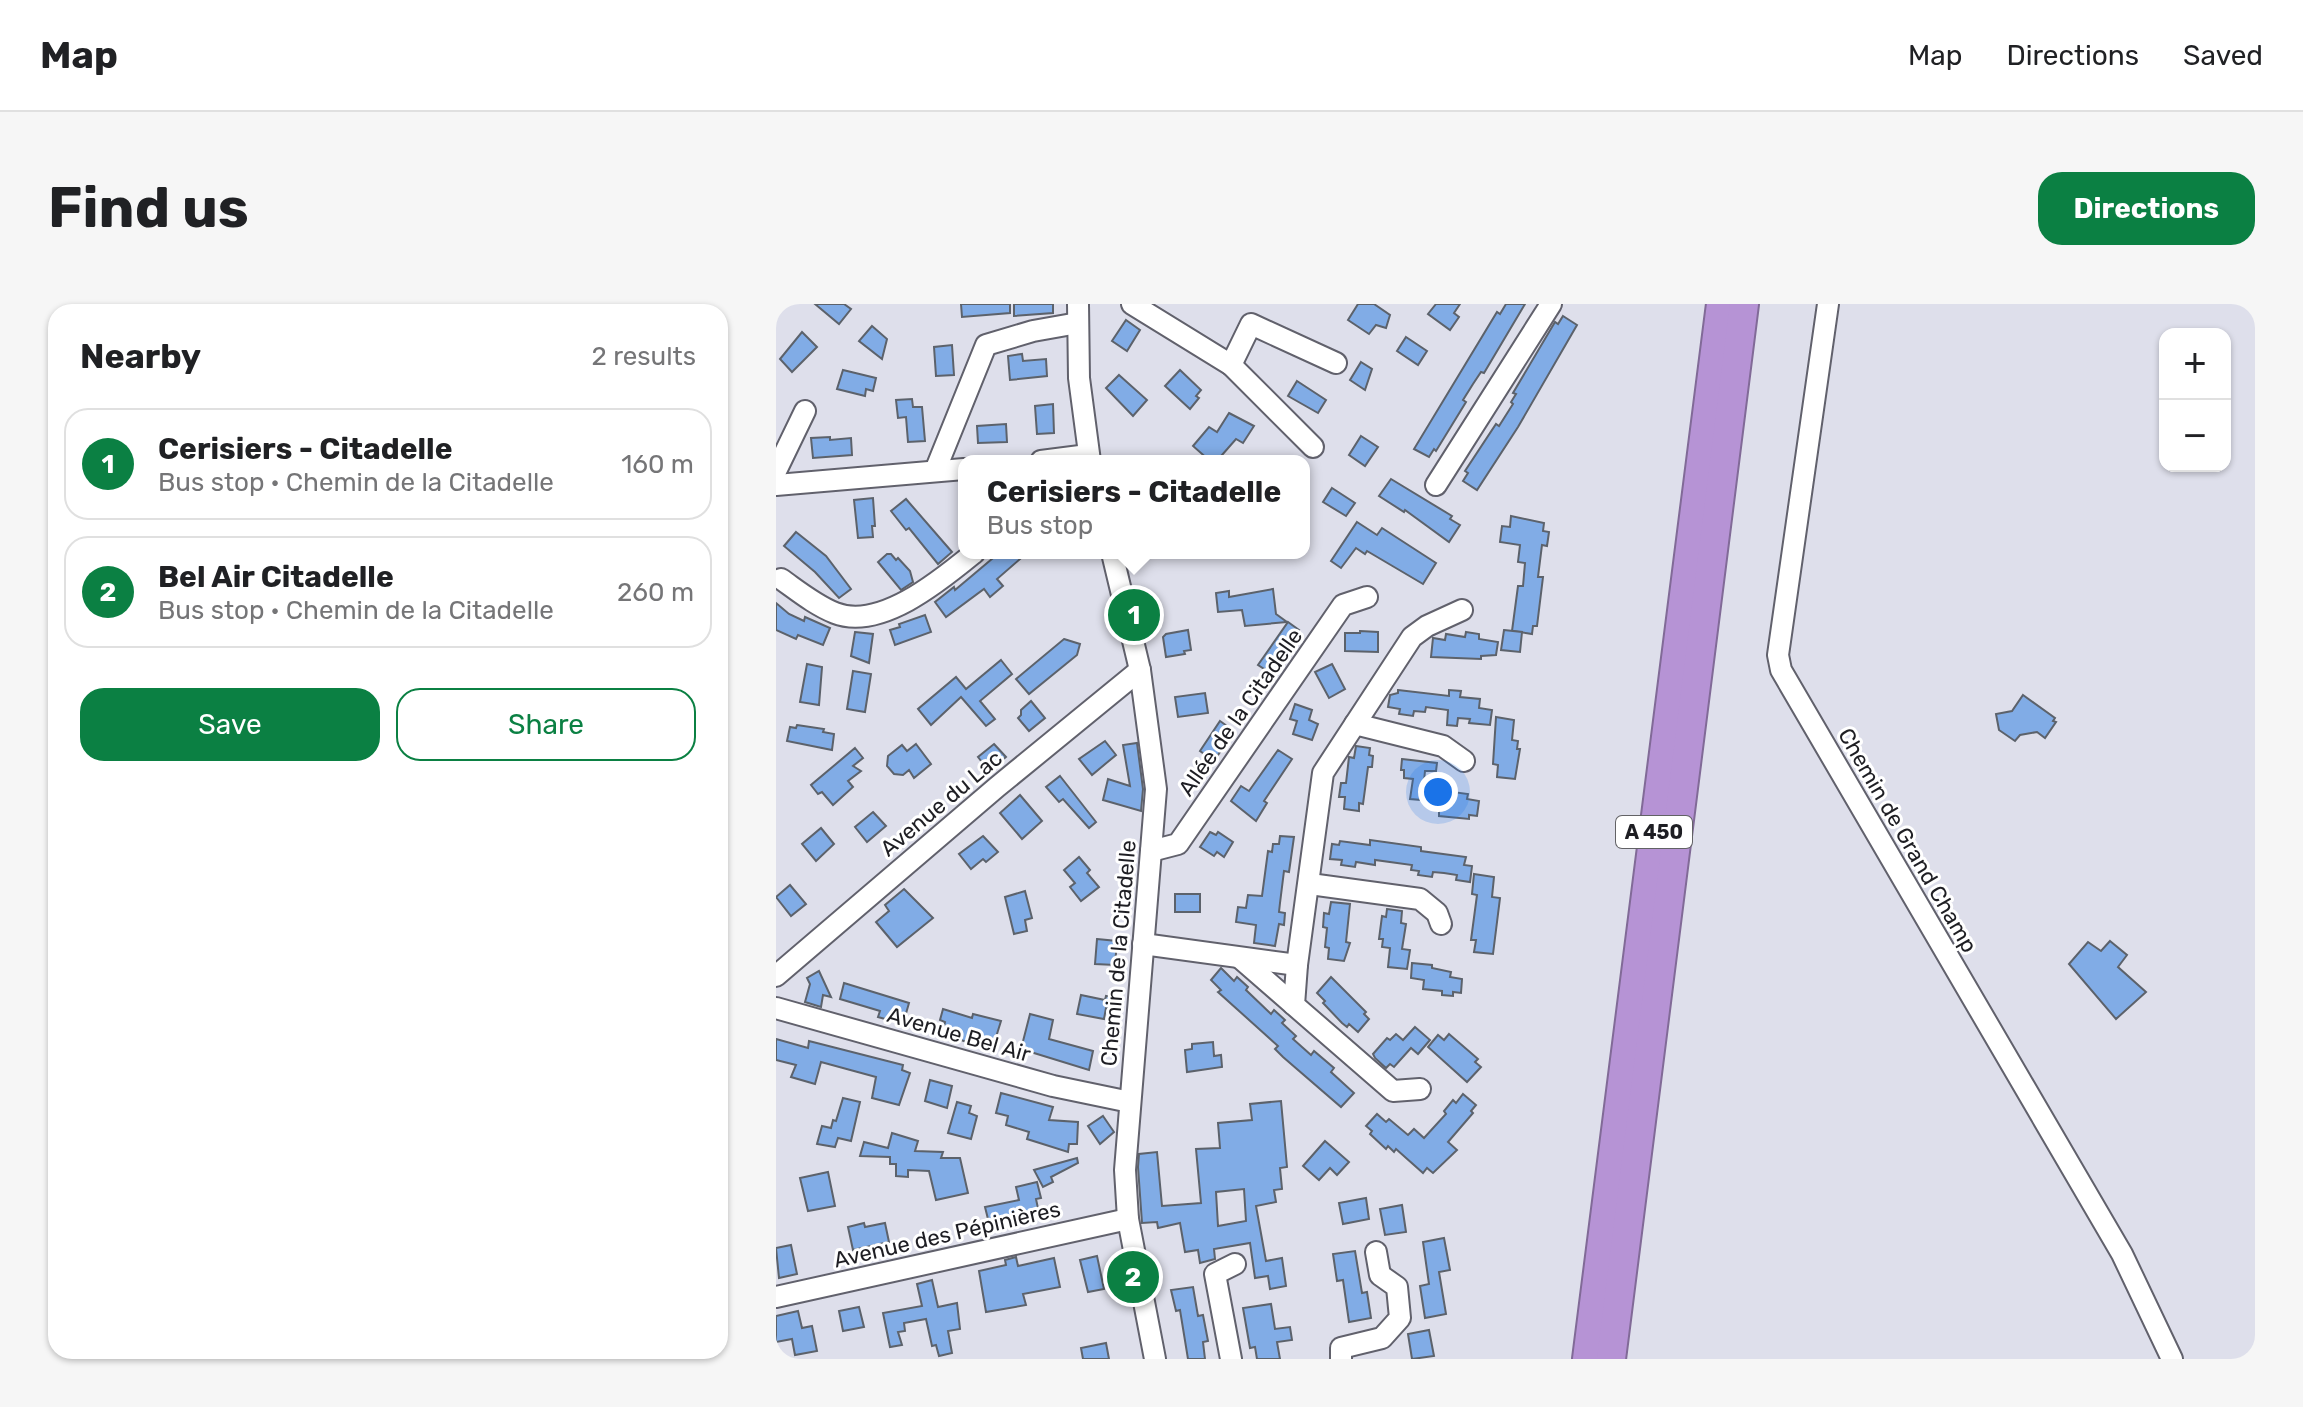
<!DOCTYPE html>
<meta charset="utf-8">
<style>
body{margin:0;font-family:Rubik,sans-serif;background:#f6f6f6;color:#202124}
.controls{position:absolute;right:24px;top:24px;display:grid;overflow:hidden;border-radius:16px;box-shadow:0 2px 6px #0004}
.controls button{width:72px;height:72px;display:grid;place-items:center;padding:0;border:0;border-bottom:2px solid #e0e0e0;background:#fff;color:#202124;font:40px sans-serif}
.you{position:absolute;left:662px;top:488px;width:28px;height:28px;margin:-20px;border:6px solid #fff;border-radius:50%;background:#1a73e8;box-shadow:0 0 0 12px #1a73e833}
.badge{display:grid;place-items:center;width:52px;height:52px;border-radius:50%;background:#0b8043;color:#fff;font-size:26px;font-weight:700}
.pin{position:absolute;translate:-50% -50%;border:4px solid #fff;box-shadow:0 2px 8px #0006}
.popup{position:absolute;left:182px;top:151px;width:352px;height:104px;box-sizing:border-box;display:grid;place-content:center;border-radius:16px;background:#fff;filter:drop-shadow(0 2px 6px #0005);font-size:26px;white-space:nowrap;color:#757577}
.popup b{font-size:30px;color:#202124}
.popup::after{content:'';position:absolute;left:50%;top:100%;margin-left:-16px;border:16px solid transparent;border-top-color:#fff}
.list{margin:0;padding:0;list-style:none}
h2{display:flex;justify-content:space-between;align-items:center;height:104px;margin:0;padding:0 32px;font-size:34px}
h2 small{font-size:26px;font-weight:400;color:#757577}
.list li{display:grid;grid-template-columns:52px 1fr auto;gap:24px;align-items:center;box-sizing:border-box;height:112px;margin:0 16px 16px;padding:0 16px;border:2px solid #e0e0e0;border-radius:24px}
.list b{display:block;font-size:30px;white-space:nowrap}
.list p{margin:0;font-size:26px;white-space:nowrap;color:#757577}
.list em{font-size:26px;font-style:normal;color:#757577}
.actions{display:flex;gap:16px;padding:24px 32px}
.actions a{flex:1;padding:18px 0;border:2px solid #0b8043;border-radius:24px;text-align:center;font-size:28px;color:#0b8043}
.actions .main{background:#0b8043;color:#fff}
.map{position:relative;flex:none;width:1479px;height:1055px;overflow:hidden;border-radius:24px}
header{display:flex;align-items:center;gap:48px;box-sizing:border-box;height:112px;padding:0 40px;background:#fff;border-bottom:2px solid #e0e0e0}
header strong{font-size:38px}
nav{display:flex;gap:44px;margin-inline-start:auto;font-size:28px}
.intro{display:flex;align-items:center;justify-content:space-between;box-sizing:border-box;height:192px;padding:0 48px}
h1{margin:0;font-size:56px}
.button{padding:20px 36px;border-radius:24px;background:#0b8043;color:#fff;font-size:28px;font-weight:700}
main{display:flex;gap:48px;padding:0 48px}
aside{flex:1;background:#fff;border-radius:24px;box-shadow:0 2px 6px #0004}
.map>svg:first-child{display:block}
</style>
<header>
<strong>Map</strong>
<nav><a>Map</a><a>Directions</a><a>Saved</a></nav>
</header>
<div class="intro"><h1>Find us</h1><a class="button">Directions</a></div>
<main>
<aside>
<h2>Nearby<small>2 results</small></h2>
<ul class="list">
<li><span class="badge">1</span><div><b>Cerisiers - Citadelle</b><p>Bus stop · Chemin de la Citadelle</p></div><em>160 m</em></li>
<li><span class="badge">2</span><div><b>Bel Air Citadelle</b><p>Bus stop · Chemin de la Citadelle</p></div><em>260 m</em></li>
</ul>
<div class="actions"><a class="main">Save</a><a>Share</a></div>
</aside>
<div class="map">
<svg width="1479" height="1055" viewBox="0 0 1479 1055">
<rect width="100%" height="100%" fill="#dedfeb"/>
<g fill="#81ace6" stroke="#5c626b" stroke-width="2" fill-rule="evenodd">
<path d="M39,0H68L75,5L63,20Z"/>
<path d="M185,0H234V9L186,13Z"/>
<path d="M238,0H277V9L238,12Z"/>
<path d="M582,0H598L614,11L610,24L600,21L593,30L572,16Z"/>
<path d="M660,0H684L678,9L683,13L674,26L652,10Z"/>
<path d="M730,0H749L708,69L705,68L697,80L687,96L690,98L660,147L658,145L653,153L638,145L721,8L724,10Z"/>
<path d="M787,12L801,21L742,123L701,186L687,177L692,169L689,167L720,120L723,122L737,100L735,98L740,90L737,89L779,18L782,20Z"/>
<path d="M350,16L364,26L351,47L336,37Z"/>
<path d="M96,22L111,35L106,55L83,37Z"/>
<path d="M26,28L41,43L16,68L4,55Z"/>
<path d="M630,33L651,47L642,61L621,47Z"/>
<path d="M176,41L178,71L160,72L158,43Z"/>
<path d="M246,50L247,57L270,55L271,72L234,76L232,52Z"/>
<path d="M585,58L596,65L589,86L574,76Z"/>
<path d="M67,66L100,74L97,87L90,85L89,92L61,85Z"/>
<path d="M404,66L425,86L420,92L423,94L414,105L389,82Z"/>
<path d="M343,71L371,96L357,112L330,84Z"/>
<path d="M521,77L550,96L542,109L512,92Z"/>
<path d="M136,95L137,103H146L149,137L132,138L130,113L122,114L120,96Z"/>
<path d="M277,100L278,129L261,130L259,102Z"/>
<path d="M453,109L478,122L467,139L460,135L446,151L453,157H434L417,142L433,123L441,128Z"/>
<path d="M230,120L231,138L202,139L201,122Z"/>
<path d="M585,132L602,143L589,162L573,151Z"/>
<path d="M54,133V136L75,134L76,151L37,154L35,134Z"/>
<path d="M615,175L676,212L674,215L684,221L673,238L629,206L628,208L603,192Z"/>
<path d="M556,184L579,199L570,212L547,198Z"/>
<path d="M97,194L99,222H96L97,233L82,234L78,196Z"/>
<path d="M130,195L176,248L162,260L133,224L130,226L115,207Z"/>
<path d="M735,212L768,219L767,227L773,228L771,242L766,241L762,273H767L761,322H757L756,330L736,327L742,282H747L749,259L742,258L744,241L724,238L726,222L734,223Z"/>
<path d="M581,218L601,231L606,224L660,259L647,280L591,247L589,250L580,244L565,264L555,257Z"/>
<path d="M20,228L50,252L75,285L63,294L39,268L8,242Z"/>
<path d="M223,249H251L221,275L227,282L214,293L208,285L170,313L159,298L178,283L179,286Z"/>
<path d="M111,250H115L120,256L122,254L134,267L137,278L125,286L102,258Z"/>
<path d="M497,285L500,310L511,318L469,322L466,306L442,308L440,289L453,287V293Z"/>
<path d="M0,299L13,310L28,317L29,313L54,324L47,341L22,331L20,335L0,326Z"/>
<path d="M149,311L155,328L119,341L114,326L124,323L123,320Z"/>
<path d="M512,318L523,326L518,333L521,335L496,370L482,361Z"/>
<path d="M412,326L415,346L408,347L409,350L390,353L387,333L390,330Z"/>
<path d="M728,326L746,328L744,348L725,346Z"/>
<path d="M584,327L602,328V348L569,347V329H584Z"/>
<path d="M79,328L97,330L93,359L75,352Z"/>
<path d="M690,328L703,330V335L722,338L720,351L705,352V355L655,353L657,334L669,336L670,330L689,333Z"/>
<path d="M288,335L304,340L301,351L253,390L240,375Z"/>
<path d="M225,356L236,370L204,397L219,415L210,422L185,393L155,421L142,405L180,373L190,385Z"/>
<path d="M31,360L46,363L43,401L24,398Z"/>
<path d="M556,360L569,385L553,394L539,368Z"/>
<path d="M77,367L95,370L89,408L71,405Z"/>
<path d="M622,386L673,392V386L685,387L684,393L704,395L703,404L716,406L714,421L693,419L694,415L682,414L681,422L671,421L672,406L650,403L649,408L638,407L637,412L623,410L624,405L612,403L614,391L622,389Z"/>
<path d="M429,389L432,409L402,413L399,393Z"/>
<path d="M1247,391L1279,414L1277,417L1280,418L1269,434L1261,428L1244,431L1239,437L1223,426L1220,410L1236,407Z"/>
<path d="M255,397L269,414L253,427L242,414L245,411V406Z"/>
<path d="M519,400L536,406L533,416L542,420L536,436L517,430L521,417L514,415Z"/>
<path d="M720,413L738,416L736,436L742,437L741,445H744L739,475L721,473L722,461L717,460Z"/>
<path d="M444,417L458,427L438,457L424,447Z"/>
<path d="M21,421L48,425L47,428L58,430L56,446L11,437L14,423L20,424Z"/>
<path d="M329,437L340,451L316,471L303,455Z"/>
<path d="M361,439L367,485L365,507L327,496L332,475L354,482L347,441Z"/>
<path d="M140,440L155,460L138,474L133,466L127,471L118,470L111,462L112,452L126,441L131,447Z"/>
<path d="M218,440L230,453L213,467L202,453Z"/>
<path d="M580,442L594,444L593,451L597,452L596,463H592L587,500L583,499V507L568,505L569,493H563L565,479H570L573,453L578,454Z"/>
<path d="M79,444L87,454L77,462L85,467L72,477L77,483L57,501L46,488L42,490L35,481Z"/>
<path d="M502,446L516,455L488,497L491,499L480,517L455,497L465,482L473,487Z"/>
<path d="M626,455L661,459L660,467H649L648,477H655L654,485L692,490L691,495L703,497L701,512L693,511V515L663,512V507L656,506L657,497L634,495L637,475L628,474V466H625Z"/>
<path d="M284,472L320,518L313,524L287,495L283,498L270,483Z"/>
<path d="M244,491L266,517L246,535L224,509Z"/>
<path d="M97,508L110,522L91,538L79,523Z"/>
<path d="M45,524L58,540L40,557L26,540Z"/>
<path d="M434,528L440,531L442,528L457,538L448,553L441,548L438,552L424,543Z"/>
<path d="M207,532L222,548L210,558L207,555L195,565L183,550Z"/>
<path d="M504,532L518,533L513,568L508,567L504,599L503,608L509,609L508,621L503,620L499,642L478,639L480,621L460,618L462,603L470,604L472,591L486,592L492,547L496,548L497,540H503Z"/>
<path d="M594,536L645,543V547L690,553L688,561L696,562L694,578L680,576L681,571L668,569L657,568L656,573L642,571L643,567L635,566L636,561L599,556V561L580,558L579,563L565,561L566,556L554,555L556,540L563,541L564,537L594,541Z"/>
<path d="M303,553L314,566L311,569L323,583L305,597L294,583L299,579L288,566Z"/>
<path d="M698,570L718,573L716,593L724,594L717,650L698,648L700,636H695L701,591L696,590Z"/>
<path d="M14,581L30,600L15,612L0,593Z"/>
<path d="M128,585L157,614L121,643L100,618L113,607L109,601Z"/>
<path d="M249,587L256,614L249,616L251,627L238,630L229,593Z"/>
<rect x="399" y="590" width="25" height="18"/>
<path d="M555,598L574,600L570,638L574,639L568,657L552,655L553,644L549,643L551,624L547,623L548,609L553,610Z"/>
<path d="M611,605L626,607L625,619L630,620L626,645L634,646L631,665L612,663L614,644L606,643L607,635H603L606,612L610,613Z"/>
<path d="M321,635L341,637L339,661L319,660Z"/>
<path d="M1334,637L1351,651L1342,663L1370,688L1340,715L1293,660L1312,638L1325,647Z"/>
<path d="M636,659L656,661V664L675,668L674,673L686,675L685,689L677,688V692L666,691V687L647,685L648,676L635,674Z"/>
<path d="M445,664L458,677L461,673L472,683L470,686L495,710L498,706L509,716L506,719L520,732L517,735L535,751L538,747L558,764L555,768L578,789L565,803L507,753L499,745L502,742L442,688L445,686L435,676Z"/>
<path d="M43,667L55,693L47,691L45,703L29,698L34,680L31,674Z"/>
<path d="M555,673L590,708L588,710L593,715L582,728L573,720L571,723L566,719L547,699L549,697L541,689Z"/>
<path d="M68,679L133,699L127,720L102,713L104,707L64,695Z"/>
<path d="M305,691L329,696L330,692L340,694L338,706L330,704L328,715L301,710Z"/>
<path d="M167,705L196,714L197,710L225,717L216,746L166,730L169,718L164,716Z"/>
<path d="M254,710L277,716L273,735L317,747L313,766L245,745Z"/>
<path d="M639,723L654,736L642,750L635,744L618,763L614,760L610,764L599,754L597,750L611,734L614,736L620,730L627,736Z"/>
<path d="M673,730L702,755L699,758L705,763L691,778L652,743L662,731L668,736Z"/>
<path d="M0,735L32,744L33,737L127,761L126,766L134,769L123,801L96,794L100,773L45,758L39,780L15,773L20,761L0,756Z"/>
<path d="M437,738L438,752L445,751L446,763L411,768L409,746L416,745V740Z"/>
<path d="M154,776L176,782L171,804L149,797Z"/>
<path d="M225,789L277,803L273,816L302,818L301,840H293L292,848L251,835L253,828L230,821L232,812L220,809Z"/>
<path d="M687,790L700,801L695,807L697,809L672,838L681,846L657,869L651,864L647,869L620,845L618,848L612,842L610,845L594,830L596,827L590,822L601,810L610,818L613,815L632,831L638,825L648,834L670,810L668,807L677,796L680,799Z"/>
<path d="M67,794L84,798L75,837L62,834L59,843L41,840L46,822L55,824L57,816L60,817Z"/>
<path d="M505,797L511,863L504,864L506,885L498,886L500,898L480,902L490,957L506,954L510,982L494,985L492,972L479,974L474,939L438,945L439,955L424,959L422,946L409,948L404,919L382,924L381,918L366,919L362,863L363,850L381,848L386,902L425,899L420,845L444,844L442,819L476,816L474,800ZM468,885L470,917L442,922L440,888Z"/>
<path d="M181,798L195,802L193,809L201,812L195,835L172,829Z"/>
<path d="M327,812L338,828L324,840L312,822Z"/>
<path d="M116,829L142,837L139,847L167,848L165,854H184L192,889L160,896L153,867L132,866V873L120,872V860H114V853L84,852L88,838L112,844Z"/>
<path d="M549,837L573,858L561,871L554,864L543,876L527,862Z"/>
<path d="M301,854L302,859L275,873L277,878L267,883L258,866Z"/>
<path d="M52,868L59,902L32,907L24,874Z"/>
<path d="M261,878L265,894L260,895L263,909L214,923L209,903L243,896L240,883Z"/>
<path d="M590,894L593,915L567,920L563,899Z"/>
<path d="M626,901L630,928L609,931L604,905Z"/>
<path d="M88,919L89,923L109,919L113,938L77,946L72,923Z"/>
<path d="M668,934L674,966L663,968L670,1010L649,1014L644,982L653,980L647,938Z"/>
<path d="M15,941L21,970L3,974L0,944Z"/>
<path d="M579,947L586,989L591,988L595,1014L573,1018L567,976L561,977L557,950Z"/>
<path d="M321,952L328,985L312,988L304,956Z"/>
<path d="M240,953L242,962L278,954L284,983L247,990L250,1001L210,1008L203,967L230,961L229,956Z"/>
<path d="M156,976L162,1003L181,999L184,1025L172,1027L176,1049L163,1052L160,1041L156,1042L150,1015L128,1019L129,1027L122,1028L126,1041L114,1043L107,1009L146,1002L141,980Z"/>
<path d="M417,983L422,1012L427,1011L432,1037L427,1038L429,1055H412L404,1006L400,1007L395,986Z"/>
<path d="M495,1000L499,1025L514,1023L516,1036L501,1038L504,1055H481L479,1043L474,1044L467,1004Z"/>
<path d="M83,1003L88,1023L67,1027L63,1007Z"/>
<path d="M22,1007L26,1024L36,1022L41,1047L19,1051L16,1035L0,1038V1012Z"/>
<path d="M653,1026L658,1052L636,1055L632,1030Z"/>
<path d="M330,1039L333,1055H307L305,1044Z"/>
</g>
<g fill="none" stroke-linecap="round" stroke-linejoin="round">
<g stroke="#61616c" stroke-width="24">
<g id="minor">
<path d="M302,0L303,74L314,157"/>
<path d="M356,0L455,61L537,143"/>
<path d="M1052,0L1002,351L1005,366L1346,950L1396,1055"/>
<path d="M455,61L475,20L560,59"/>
<path d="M265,157L312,151"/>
<path d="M0,167L29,107"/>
<path d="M159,167L210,41L257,27L302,19"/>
<path d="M0,181L188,165"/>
<path d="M660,181L775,0"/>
<path d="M336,249L364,366L380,485L349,866L352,915L379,1055"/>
<path d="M5,275C22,287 39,301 59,309C104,327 165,276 198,249"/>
<path d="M579,420L667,442L688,457"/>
<path d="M375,547L402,540L567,301L591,293"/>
<path d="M534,580L644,595L661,609L665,620"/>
<path d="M367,640L521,661"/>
<path d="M464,654L518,701"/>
<path d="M0,672L221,483L364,366"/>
<path d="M0,704L277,782L354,798"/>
<path d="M644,785L617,787L518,701L521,661L547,469L636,333L651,322L686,306"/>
<path d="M0,993L352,915"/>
<path d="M455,1055L439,970L459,960"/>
<path d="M565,1055V1044L606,1034L624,1014L621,983L604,971L600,948"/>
</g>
</g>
<g stroke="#816a97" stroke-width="32">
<g id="highway">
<path d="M811,1055L945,0"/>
<path d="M835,1055L968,0"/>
</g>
</g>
<use href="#minor" stroke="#fff" stroke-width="20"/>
<use href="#highway" stroke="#b693d5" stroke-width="28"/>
</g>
<g text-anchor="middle" stroke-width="6" stroke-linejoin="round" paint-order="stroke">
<rect fill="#fff" stroke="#626265" stroke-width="2" x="840" y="512" width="76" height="32" rx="6"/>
<g font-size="20" font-weight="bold" fill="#1e1e23">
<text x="878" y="535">A 450</text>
</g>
<g font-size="22" fill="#1e1e23" stroke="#fff">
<text transform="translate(464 408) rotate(-55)" y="8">Allée de la Citadelle</text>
<text transform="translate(165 499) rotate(-40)" y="8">Avenue du Lac</text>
<text transform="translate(1132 536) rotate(60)" y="8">Chemin de Grand Champ</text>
<text transform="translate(342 649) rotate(-85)" y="8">Chemin de la Citadelle</text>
<text transform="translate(183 730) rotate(16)" y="8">Avenue Bel Air</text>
<text transform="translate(171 930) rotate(-13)" y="8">Avenue des Pépinières</text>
</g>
</g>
</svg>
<div class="controls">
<button>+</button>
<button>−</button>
</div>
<div class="you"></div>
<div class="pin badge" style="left:358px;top:311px">1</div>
<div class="popup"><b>Cerisiers - Citadelle</b>Bus stop</div>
<div class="pin badge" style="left:357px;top:973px">2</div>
</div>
</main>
